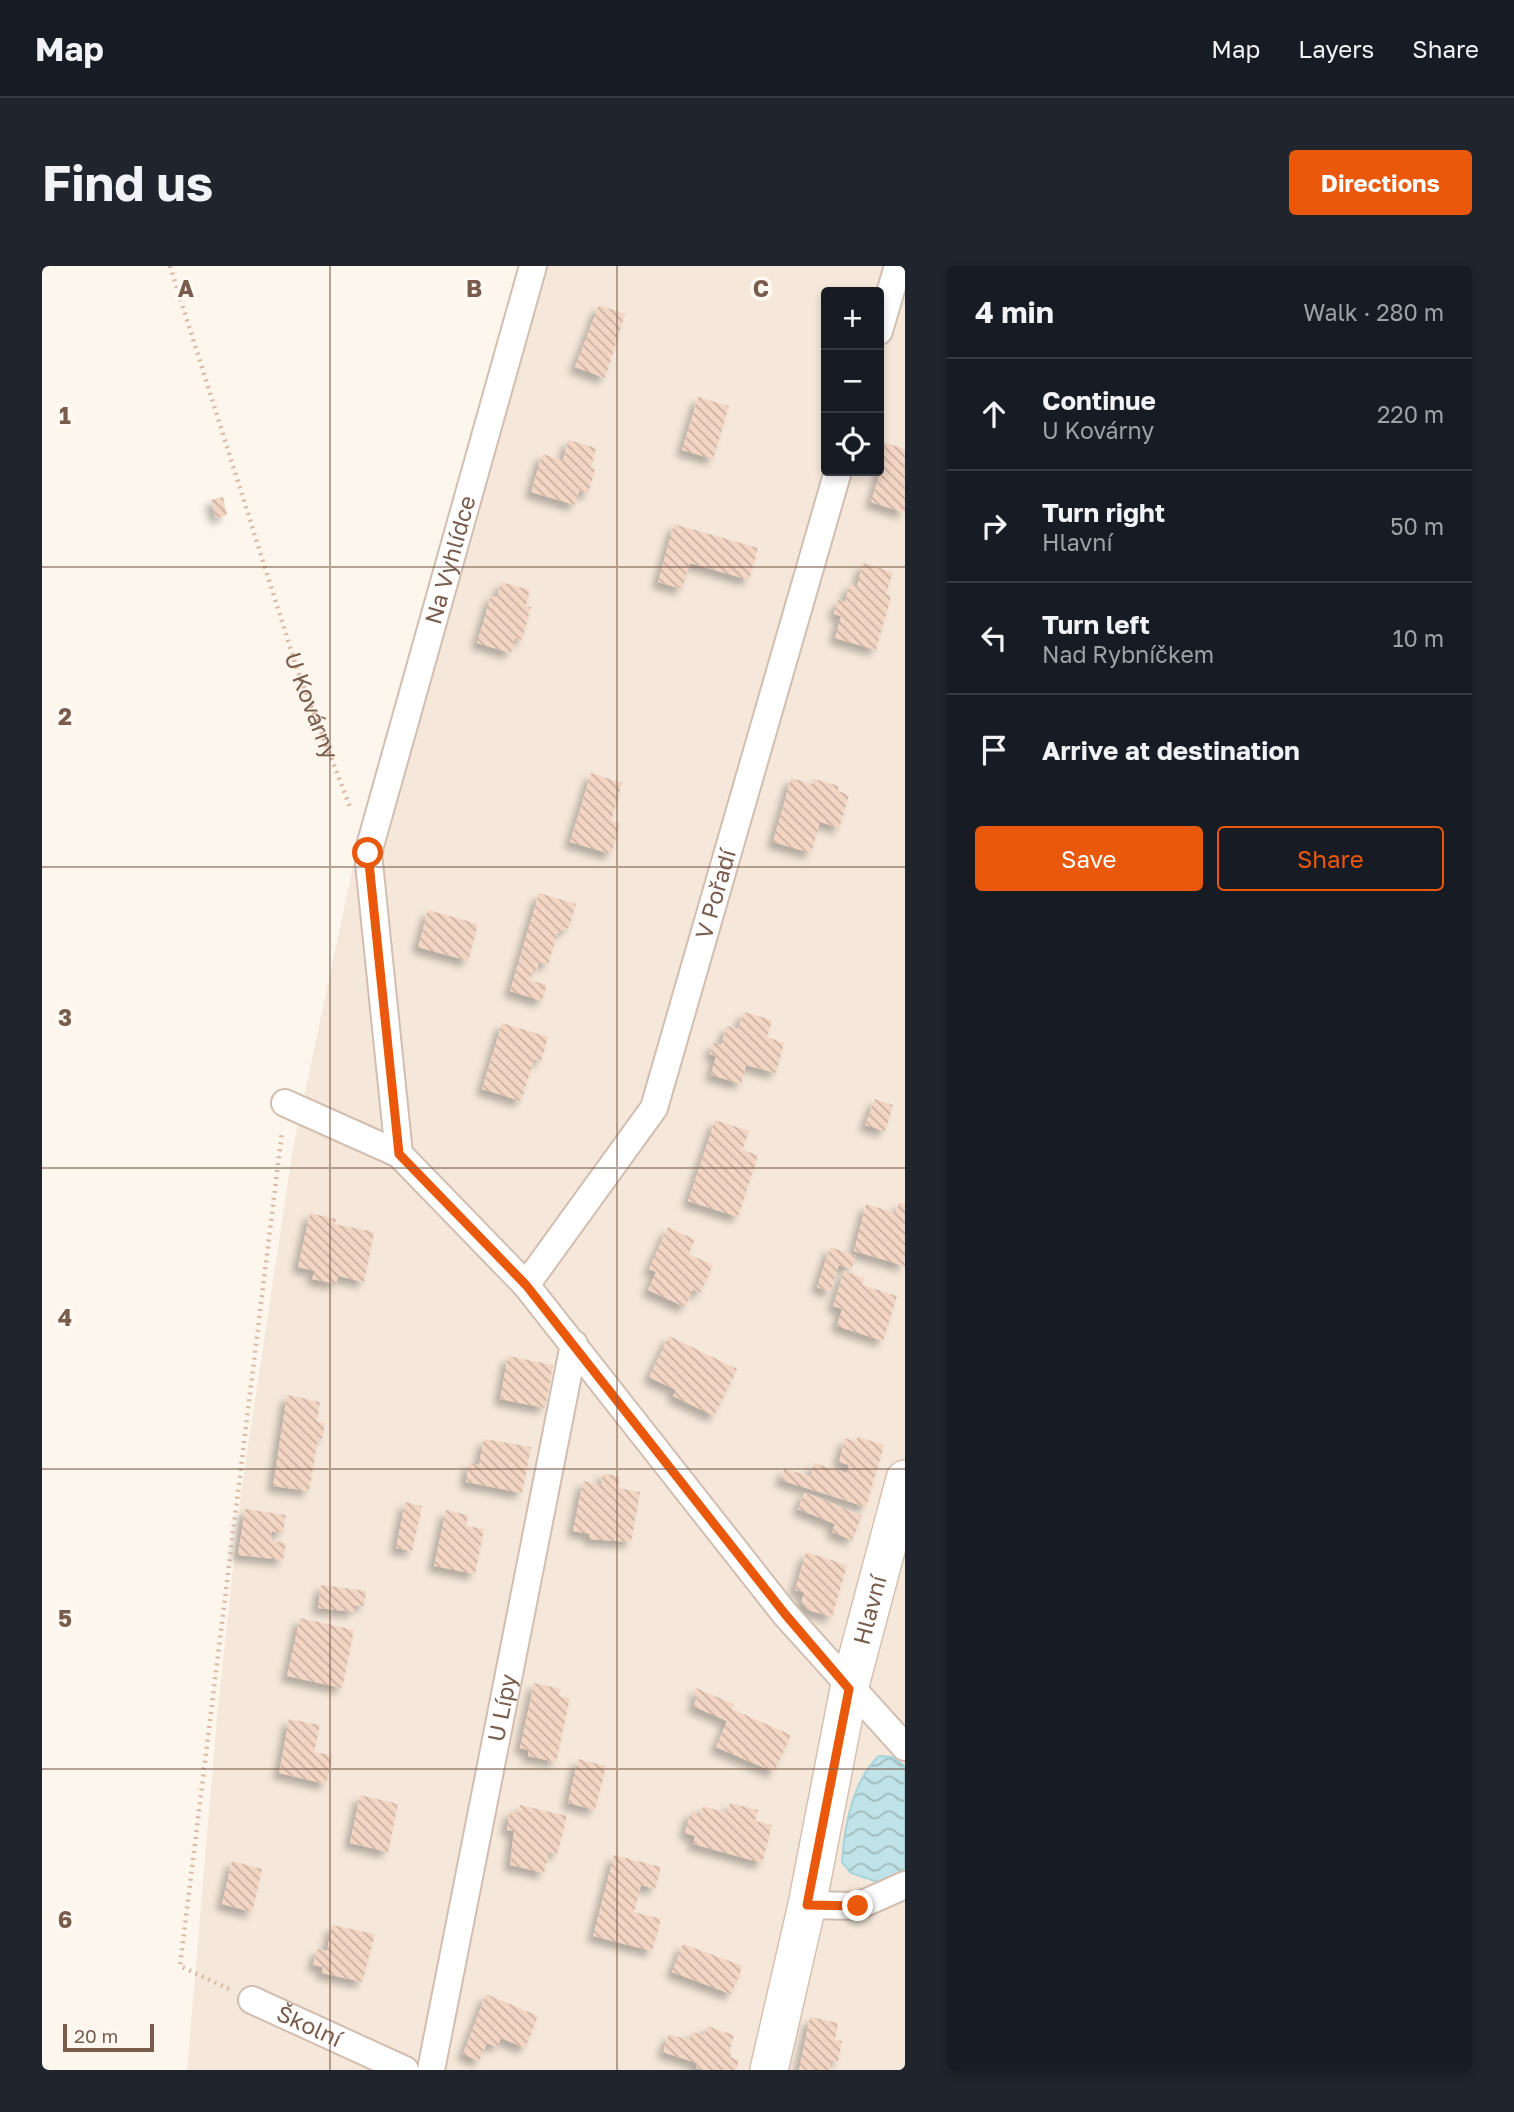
<!DOCTYPE html>
<meta charset="utf-8">
<style>
body{margin:0;font-family:"Golos Text",sans-serif;background:#20242c;color:#f1f3f6}
.controls{position:absolute;right:21px;top:21px;display:grid;overflow:hidden;border-radius:7px;box-shadow:0 4px 10px #0003}
.controls button{width:63px;height:63px;display:grid;place-items:center;padding:0;border:0;border-bottom:2px solid #363941;background:#171b24;color:#f1f3f6;font:35px sans-serif}
.scale{position:absolute;left:21px;bottom:18px;width:91px;box-sizing:border-box;padding-left:7px;border:4px solid #7a5c4d;border-top:0;font-size:19px;line-height:24px;white-space:nowrap;color:#7a5c4d;-webkit-text-stroke:5px #fffaf3;paint-order:stroke}
.stop{position:absolute;width:21px;height:21px;margin:-16px;border:5px solid #ea580c;border-radius:50%;background:#fff}
.stop.end{background:#ea580c;border-color:#fff;box-shadow:0 2px 7px #0008}
.list{margin:0;padding:0;list-style:none}
h2{display:flex;justify-content:space-between;align-items:center;height:91px;margin:0;padding:0 28px;font-size:30px}
h2 small{font-size:23px;font-weight:400;color:#9ea1a6}
.list li{display:grid;grid-template-columns:46px 1fr auto;gap:21px;align-items:center;box-sizing:border-box;height:112px;padding:0 28px;border-top:2px solid #363941}
.list b{display:block;font-size:26px;white-space:nowrap}
.list p{margin:0;font-size:23px;white-space:nowrap;color:#9ea1a6}
.list em{font-size:23px;font-style:normal;color:#9ea1a6}
.actions{display:flex;gap:14px;padding:21px 28px}
.actions a{flex:1;padding:16px 0;border:2px solid #ea580c;border-radius:7px;text-align:center;font-size:24px;color:#ea580c}
.actions .main{background:#ea580c;color:#fff}
.icon{flex:none;width:38px;height:38px;fill:none;stroke:currentColor;stroke-width:2;stroke-linecap:round;stroke-linejoin:round}
.map{position:relative;flex:none;width:863px;height:1804px;overflow:hidden;border-radius:7px}
header{display:flex;align-items:center;gap:42px;box-sizing:border-box;height:98px;padding:0 35px;background:#171b24;border-bottom:2px solid #363941}
header strong{font-size:33px}
nav{display:flex;gap:38px;margin-inline-start:auto;font-size:24px}
.intro{display:flex;align-items:center;justify-content:space-between;box-sizing:border-box;height:168px;padding:0 42px}
h1{margin:0;font-size:49px}
.button{padding:18px 32px;border-radius:7px;background:#ea580c;color:#fff;font-size:24px;font-weight:700}
main{display:flex;gap:42px;padding:0 42px}
aside{flex:1;background:#171b24;border-radius:7px;box-shadow:0 4px 10px #0003}
.map>svg:first-child{display:block}
</style>
<header>
<strong>Map</strong>
<nav><a>Map</a><a>Layers</a><a>Share</a></nav>
</header>
<div class="intro"><h1>Find us</h1><a class="button">Directions</a></div>
<main>
<div class="map">
<svg width="863" height="1804" viewBox="0 0 863 1804">
<defs>
<pattern id="water-waves" width="16" height="10" patternUnits="userSpaceOnUse" patternTransform="scale(1.75)"><rect width="16" height="10" fill="#bfe3e8"/><path d="M0 5q4-4 8 0t8 0" fill="none" stroke="#a0bbbe"/></pattern>
<pattern id="building-back-hatch" width="6" height="6" patternUnits="userSpaceOnUse" patternTransform="scale(1.75)"><rect width="6" height="6" fill="#f3d5c3"/><path d="M-1 5l2 2M0 0l6 6M5-1l2 2" fill="none" stroke="#cab0a1"/></pattern>
<filter id="shadow"><feDropShadow dx="-6" dy="6" stdDeviation="3.5" flood-color="#0004"/></filter>
</defs>
<rect width="100%" height="100%" fill="#fdf6ec"/>
<path fill="#f5e8da" fill-rule="evenodd" d="M482,0H863V1804H145L175,1451L199,1226L251,882L321,554ZM784,26H837V205H784Z"/>
<path fill="url(#water-waves)" stroke="#a5d3da" stroke-width="2" d="M837,1490L850,1491L863,1500V1602L839,1617L809,1607L800,1596C802,1561 811,1514 837,1490Z"/>
<g fill="url(#building-back-hatch)" filter="url(#shadow)">
<path d="M557,39L583,48L563,112L533,101Z"/>
<path d="M656,131L687,140L671,193L640,184Z"/>
<path d="M526,174L554,182L549,202L553,203L546,228L537,225L533,239L489,226L500,188L521,194Z"/>
<path d="M841,176L863,183V247L829,236L841,196L837,194Z"/>
<path d="M181,231L185,249L174,252L169,234Z"/>
<path d="M632,258L716,282L707,314L648,297L640,323L616,316Z"/>
<path d="M821,297L851,306L844,328L849,330L834,384L793,372L799,350L792,348L796,334L803,336L808,318L815,320Z"/>
<path d="M459,316L488,324L484,340L489,341L480,374L473,372L469,387L435,377L449,330L455,331Z"/>
<path d="M549,507L580,517L569,555L578,558L569,588L528,576Z"/>
<path d="M749,512L770,518L772,513L797,520L796,525L807,529L796,566L795,561L778,556L769,587L731,576Z"/>
<path d="M497,627L534,638L527,661L515,668L506,699L497,696L495,704L491,703L488,714L505,719L500,735L468,725Z"/>
<path d="M386,644L436,658L426,695L376,681Z"/>
<path d="M702,746L730,754L725,771L742,777L734,807L704,799L699,818L669,809L674,790L668,788L671,777L679,779L685,760L696,763Z"/>
<path d="M460,757L506,771L499,795L492,793L479,835L440,823Z"/>
<path d="M833,833L851,839L843,865L823,859Z"/>
<path d="M673,854L707,865L700,884L716,889L696,951L646,935Z"/>
<path d="M857,936L863,938V1000L812,985L824,938L854,947Z"/>
<path d="M268,947L294,953L293,958L332,966L322,1016L296,1010L294,1018L270,1013L273,1005L256,1001Z"/>
<path d="M626,961L653,974L646,988L671,999L658,1027L651,1023L643,1041L606,1024L614,1006L607,1003Z"/>
<path d="M788,981L814,990L809,1003L797,999L788,1026L775,1021Z"/>
<path d="M802,1005L822,1012L820,1019L855,1030L841,1075L795,1060L800,1043L791,1040Z"/>
<path d="M627,1070L695,1103L672,1150L631,1130L634,1124L607,1111Z"/>
<path d="M466,1090L511,1099L503,1142L458,1133Z"/>
<path d="M245,1129L278,1136L275,1156L283,1157L280,1173L276,1172L267,1225L231,1220Z"/>
<path d="M816,1171L842,1179L824,1241L739,1214L742,1203L769,1210L772,1197L805,1207L807,1199L797,1196L803,1172L814,1176Z"/>
<path d="M442,1173L489,1181L480,1227L424,1216L427,1197L437,1199Z"/>
<path d="M561,1207L578,1211L576,1222L598,1226L589,1276L547,1273L548,1268L531,1265L541,1215L559,1219Z"/>
<path d="M763,1226L820,1250L810,1274L790,1266L793,1258L756,1243Z"/>
<path d="M363,1236L380,1240L370,1285L354,1282Z"/>
<path d="M203,1243L244,1249L241,1267L230,1265L229,1275L244,1277L241,1294L196,1289Z"/>
<path d="M404,1244L426,1249L424,1260L442,1263L433,1308L392,1300Z"/>
<path d="M764,1286L805,1299L790,1351L766,1344L759,1337L762,1326L753,1324Z"/>
<path d="M279,1319L324,1325L322,1340H312V1346L276,1342Z"/>
<path d="M258,1352L312,1364L300,1422L245,1410Z"/>
<path d="M492,1417L519,1423L517,1430L528,1432L514,1496L486,1490L487,1484L478,1482Z"/>
<path d="M654,1422L692,1438L690,1443L749,1469L732,1506L674,1481L685,1455L651,1440L656,1429L652,1427Z"/>
<path d="M247,1453L278,1459L272,1486L291,1489L284,1518L237,1507Z"/>
<path d="M536,1493L564,1500L553,1544L526,1537Z"/>
<path d="M318,1529L356,1538L346,1586L308,1577Z"/>
<path d="M688,1537L716,1544L713,1555L730,1559L720,1597L651,1578L653,1570L643,1567L649,1545L659,1549L661,1540L685,1547Z"/>
<path d="M478,1539L525,1550L515,1588L507,1586L502,1607L468,1599L472,1565L465,1564L468,1545L476,1547Z"/>
<path d="M572,1589L619,1601L613,1623L599,1619L592,1646L619,1653L610,1685L551,1670Z"/>
<path d="M190,1595L220,1603L210,1646L180,1638Z"/>
<path d="M290,1659L333,1668L320,1716L280,1707L281,1701L271,1699L275,1683L285,1685Z"/>
<path d="M641,1678L701,1700L689,1728L630,1706Z"/>
<path d="M444,1728L496,1750L483,1782L459,1772L455,1781L445,1777L437,1795L421,1788Z"/>
<path d="M768,1751L796,1757L793,1774L800,1775L796,1796L789,1794L787,1804H757Z"/>
<path d="M665,1760L692,1769L687,1786L690,1787L688,1791L697,1794L694,1804H661L654,1802L655,1797L621,1786L627,1768L647,1774L650,1766L662,1769Z"/>
</g>
<g fill="none" stroke-linecap="round" stroke-linejoin="round">
<g stroke="#d1beb0" stroke-width="30">
<g id="minor">
<path d="M837,65L856,0"/>
<path d="M243,837L357,888L484,1019L743,1348L863,1481"/>
<path id="s2" d="M357,888L326,587L491,0"/>
<path id="s3" d="M484,1019L612,842L796,205"/>
<path d="M765,1639L816,1640L863,1619"/>
<path id="s4" d="M210,1734L363,1804"/>
<path id="s5" d="M389,1804L532,1078"/>
</g>
</g>
<g stroke="#d6c0b0" stroke-width="40">
<g id="secondary">
<path id="s6" d="M727,1804L765,1639L807,1423L863,1213"/>
</g>
</g>
<g stroke="#d9b8a5" stroke-width="4.5" stroke-dasharray="2 5" stroke-linecap="butt">
<path id="s1" d="M128,0L254,400L308,541"/>
<path d="M187,1723L138,1700L240,866"/>
</g>
<use href="#minor" stroke="#fff" stroke-width="26"/>
<use href="#secondary" stroke="#fff" stroke-width="37"/>
</g>
<g fill="none" stroke-linecap="round" stroke-linejoin="round">
<path stroke="#ea580c" stroke-width="9" d="M326,587L357,888L484,1019L743,1348L807,1423L765,1639L816,1640"/>
</g>
<path fill="none" stroke="#7a5c4d" stroke-width="2" stroke-opacity="0.55" d="M288,0V1804M575,0V1804M0,301H863M0,601H863M0,902H863M0,1203H863M0,1503H863"/>
<g text-anchor="middle" stroke-width="7" stroke-linejoin="round" paint-order="stroke">
<g font-size="23" fill="#7a5c4d" stroke="#fffaf3">
<text dy="8" stroke="none"><textPath href="#s2" startOffset="607">Na Vyhlídce</textPath></text>
<text dy="8" stroke="none"><textPath href="#s1" startOffset="462">U Kovárny</textPath></text>
<text dy="8" stroke="none"><textPath href="#s3" startOffset="441">V Pořadí</textPath></text>
<text dy="8" stroke="none"><textPath href="#s6" startOffset="471">Hlavní</textPath></text>
<text dy="8" stroke="none"><textPath href="#s5" startOffset="369">U Lípy</textPath></text>
<text dy="8" stroke="none"><textPath href="#s4" startOffset="63">Školní</textPath></text>
</g>
</g>
<g font-size="23" text-anchor="middle" font-weight="bold" fill="#7a5c4d" stroke="#fffaf3" stroke-width="7" stroke-linejoin="round" paint-order="stroke">
<text x="144" y="31">A</text>
<text x="432" y="31">B</text>
<text x="719" y="31">C</text>
<text x="23" y="158">1</text>
<text x="23" y="459">2</text>
<text x="23" y="760">3</text>
<text x="23" y="1060">4</text>
<text x="23" y="1361">5</text>
<text x="23" y="1662">6</text>
</g>
</svg>
<div class="controls">
<button>+</button>
<button>−</button>
<button><svg class="icon" aria-label="locate" viewBox="0 0 24 24"><circle cx="12" cy="12" r="6"/><path d="M12 2v4M12 18v4M2 12h4M18 12h4"/></svg></button>
</div>
<div class="scale">20 m</div>
<div class="stop" style="left:326px;top:587px"></div>
<div class="stop end" style="left:816px;top:1640px"></div>
</div>
<aside>
<h2>4 min<small>Walk · 280 m</small></h2>
<ul class="list">
<li><svg class="icon" aria-label="ahead" viewBox="0 0 24 24"><path d="M12 20V5M6 11l6-6 6 6"/></svg><div><b>Continue</b><p>U Kovárny</p></div><em>220 m</em></li>
<li><svg class="icon" aria-label="right" viewBox="0 0 24 24"><path d="M7 20v-9h11M14 6l5 5-5 5"/></svg><div><b>Turn right</b><p>Hlavní</p></div><em>50 m</em></li>
<li><svg class="icon" aria-label="left" viewBox="0 0 24 24"><path d="M17 20v-9H6M10 6l-5 5 5 5"/></svg><div><b>Turn left</b><p>Nad Rybníčkem</p></div><em>10 m</em></li>
<li><svg class="icon" aria-label="arrive" viewBox="0 0 24 24"><path d="M6 21V4h12l-3 4 3 4H6"/></svg><div><b>Arrive at destination</b></div></li>
</ul>
<div class="actions"><a class="main">Save</a><a>Share</a></div>
</aside>
</main>
